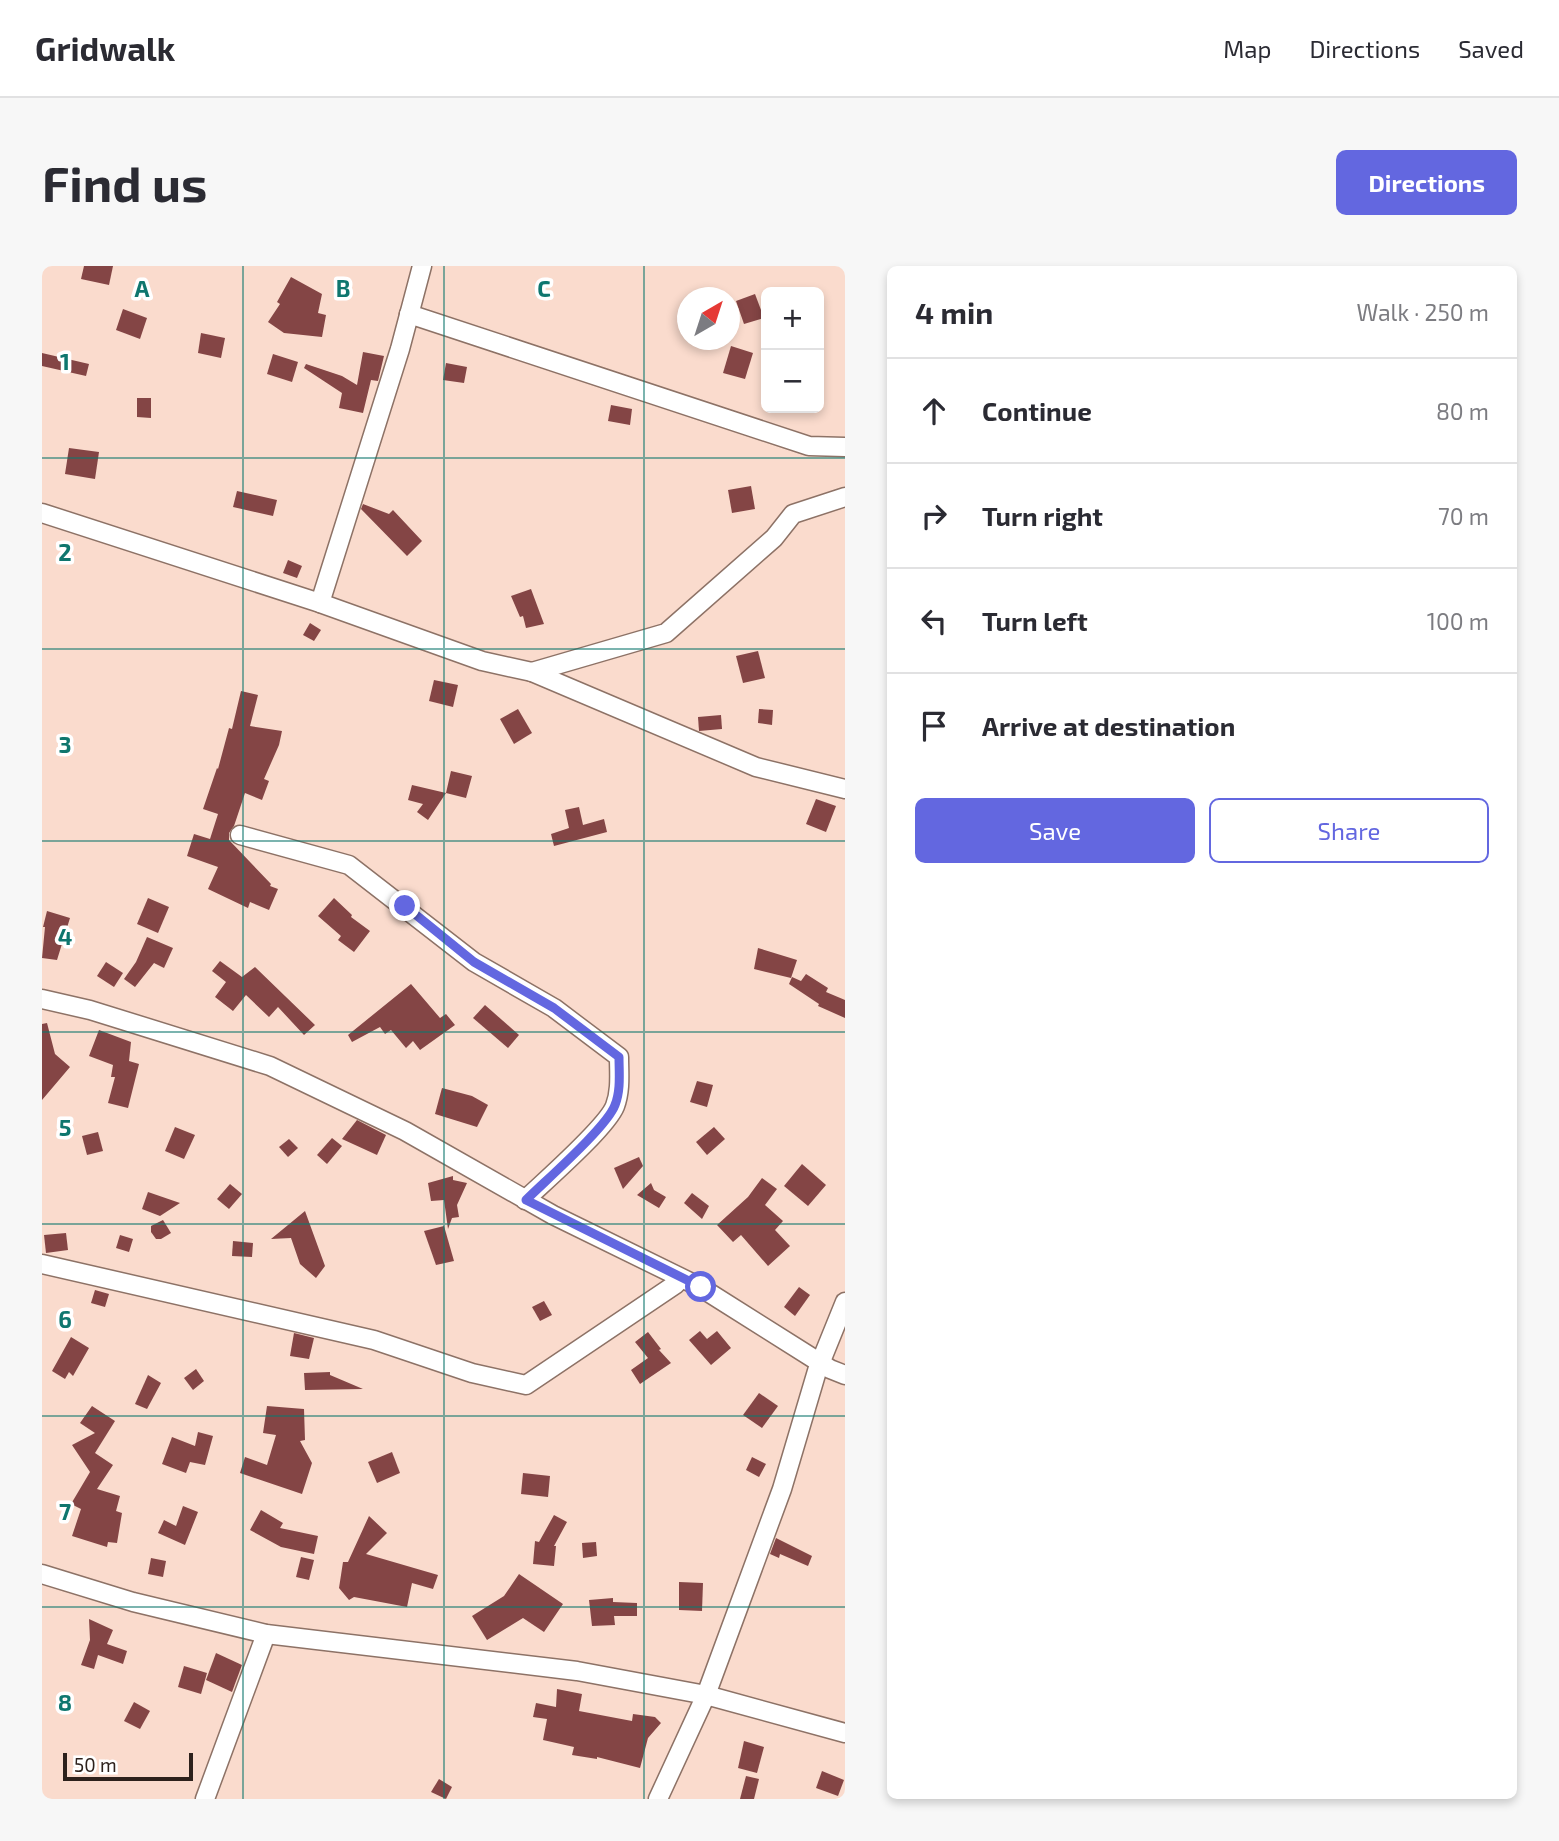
<!DOCTYPE html>
<meta charset="utf-8">
<style>
body{margin:0;font-family:"Exo 2",sans-serif;background:#f7f7f7;color:#2b2b33}
.controls{position:absolute;right:21px;top:21px;display:grid;overflow:hidden;border-radius:10px;box-shadow:0 4px 10px #0003}
.controls button{width:63px;height:63px;display:grid;place-items:center;padding:0;border:0;border-bottom:2px solid #e1e1e2;background:#fff;color:#2b2b33;font:35px sans-serif}
.compass{position:absolute;left:635px;top:21px;width:63px;height:63px;border-radius:50%;background:#fff;box-shadow:0 4px 10px #0003;rotate:39deg}
.scale{position:absolute;left:21px;bottom:18px;width:130px;box-sizing:border-box;padding-left:7px;border:4px solid #2d211c;border-top:0;font-size:19px;line-height:24px;white-space:nowrap;color:#2d211c;-webkit-text-stroke:5px #fff;paint-order:stroke}
.stop{position:absolute;width:21px;height:21px;margin:-16px;border:5px solid #6367e0;border-radius:50%;background:#fff}
.stop.end{background:#6367e0;border-color:#fff;box-shadow:0 2px 7px #0008}
.list{margin:0;padding:0;list-style:none}
h2{display:flex;justify-content:space-between;align-items:center;height:91px;margin:0;padding:0 28px;font-size:30px}
h2 small{font-size:23px;font-weight:400;color:#7c7c81}
.list li{display:grid;grid-template-columns:46px 1fr auto;gap:21px;align-items:center;box-sizing:border-box;height:105px;padding:0 28px;border-top:2px solid #e1e1e2}
.list b{display:block;font-size:26px;white-space:nowrap}
.list em{font-size:23px;font-style:normal;color:#7c7c81}
.actions{display:flex;gap:14px;padding:21px 28px}
.actions a{flex:1;padding:16px 0;border:2px solid #6367e0;border-radius:10px;text-align:center;font-size:24px;color:#6367e0}
.actions .main{background:#6367e0;color:#fff}
.icon{flex:none;width:38px;height:38px;fill:none;stroke:currentColor;stroke-width:2;stroke-linecap:round;stroke-linejoin:round}
.map{position:relative;flex:none;width:803px;height:1533px;overflow:hidden;border-radius:10px}
header{display:flex;align-items:center;gap:42px;box-sizing:border-box;height:98px;padding:0 35px;background:#fff;border-bottom:2px solid #e1e1e2}
header strong{font-size:33px}
nav{display:flex;gap:38px;margin-inline-start:auto;font-size:24px}
.intro{display:flex;align-items:center;justify-content:space-between;box-sizing:border-box;height:168px;padding:0 42px}
h1{margin:0;font-size:49px}
.button{padding:18px 32px;border-radius:10px;background:#6367e0;color:#fff;font-size:24px;font-weight:700}
main{display:flex;gap:42px;padding:0 42px}
aside{flex:1;background:#fff;border-radius:10px;box-shadow:0 4px 10px #0003}
.map>svg:first-child{display:block}
</style>
<header>
<strong>Gridwalk</strong>
<nav><a>Map</a><a>Directions</a><a>Saved</a></nav>
</header>
<div class="intro"><h1>Find us</h1><a class="button">Directions</a></div>
<main>
<div class="map">
<svg width="803" height="1533" viewBox="0 0 803 1533">
<rect width="100%" height="100%" fill="#fadbcd"/>
<g fill="#844545">
<path d="M42,0H71L67,19L39,13Z"/>
<path d="M249,11L280,28L276,47L284,49L280,71L242,67L226,56L238,38L235,36Z"/>
<path d="M713,28L722,52L702,58L694,35Z"/>
<path d="M81,43L105,52L98,73L74,64Z"/>
<path d="M159,67L183,72L179,92L156,87Z"/>
<path d="M689,80L711,87L703,113L681,107Z"/>
<path d="M321,86L342,90L336,115L329,114L321,147L297,142L300,127L262,102L264,98L300,110L315,119Z"/>
<path d="M0,87L47,98L44,110L0,100Z"/>
<path d="M231,88L256,96L250,116L225,108Z"/>
<path d="M404,97L425,101L422,117L401,114Z"/>
<path d="M95,132H109V152L95,151Z"/>
<path d="M569,139L590,143L588,159L566,155Z"/>
<path d="M27,182L57,186L53,213L23,208Z"/>
<path d="M709,220L713,243L690,247L686,224Z"/>
<path d="M195,225L235,234L231,250L191,241Z"/>
<path d="M321,238L347,248L351,244L380,275L365,290L319,243Z"/>
<path d="M246,294L260,300L255,312L241,307Z"/>
<path d="M489,323L502,358L484,362L481,350L478,351L469,330Z"/>
<path d="M268,357L279,364L272,375L261,369Z"/>
<path d="M716,385L723,412L701,417L694,390Z"/>
<path d="M392,414L416,419L411,441L387,435Z"/>
<path d="M199,425L216,429L208,460L240,465L237,479L222,513L227,515L220,534L203,527L192,560L187,567V574L229,618L228,620L236,623L227,644L208,636L206,642L166,623L176,601L145,590L152,568L168,573L176,548L161,543L175,502L176,503L187,462L190,463Z"/>
<path d="M476,443L490,467L472,478L458,453Z"/>
<path d="M717,443L731,444L730,459L716,457Z"/>
<path d="M679,449L680,463L657,465L656,451Z"/>
<path d="M409,505L430,510L424,532L404,527L386,554L375,546L381,538L366,534L370,519L404,527Z"/>
<path d="M774,533L794,540L784,566L764,558Z"/>
<path d="M537,541L541,559L562,553L565,566L512,580L509,568L527,562L523,544Z"/>
<path d="M106,632L127,641L116,667L95,658Z"/>
<path d="M292,632L310,649L309,651L328,665L312,686L296,674L299,670L276,650Z"/>
<path d="M5,645L28,652L15,694L0,692L3,661H1Z"/>
<path d="M105,671L131,682L122,702L112,697L93,721L82,713L94,696Z"/>
<path d="M716,682L755,694L749,712L712,703Z"/>
<path d="M178,695L200,711L213,701L273,759L262,769L236,741L227,751L204,729L191,745L173,731L184,716L170,705Z"/>
<path d="M64,696L81,707L72,721L55,710Z"/>
<path d="M764,708L786,722L784,726L803,734V752L776,740L777,738L747,718L750,711L759,715Z"/>
<path d="M369,718L398,752L404,748L413,759L378,784L371,775L364,782L349,764L343,768L338,761L310,776L306,769Z"/>
<path d="M443,739L477,769L466,782L431,752Z"/>
<path d="M5,757L13,788L28,801L0,834V758Z"/>
<path d="M57,764L89,776L87,795L97,798L86,842L66,837L73,811H69L71,799L47,790Z"/>
<path d="M655,815L671,819L665,841L648,836Z"/>
<path d="M400,822L430,830L446,839L435,861L393,848Z"/>
<path d="M315,854L344,869L335,889L300,873Z"/>
<path d="M133,861L153,869L142,893L123,885Z"/>
<path d="M672,861L683,873L665,889L654,876Z"/>
<path d="M56,866L61,885L45,889L40,870Z"/>
<path d="M290,872L300,880L285,898L275,889Z"/>
<path d="M247,873L256,882L246,891L237,881Z"/>
<path d="M597,891L601,900L581,923L572,902Z"/>
<path d="M760,898L784,919L766,940L742,920Z"/>
<path d="M411,910V914L425,917L415,939L417,951L410,952L406,963L402,934L389,935L386,917Z"/>
<path d="M720,912L735,923L723,939L741,955L733,964L748,980L726,1000L699,969L691,976L675,959L706,931Z"/>
<path d="M609,917L612,924L624,931L617,942L595,929Z"/>
<path d="M188,918L200,928L187,943L175,933Z"/>
<path d="M106,926L138,937L118,950L100,943Z"/>
<path d="M650,927L667,940L660,953L642,937Z"/>
<path d="M263,945L283,1000L274,1012L258,998L249,972L229,973Z"/>
<path d="M121,954L129,967L119,973H114L109,966V960Z"/>
<path d="M402,960L412,995L394,999L382,965Z"/>
<path d="M24,967L26,984L4,987L2,969Z"/>
<path d="M78,969L91,973L87,986L74,982Z"/>
<path d="M191,975L211,977L210,991L190,990Z"/>
<path d="M757,1021L768,1029L753,1050L742,1041Z"/>
<path d="M53,1024L67,1028L63,1041L49,1037Z"/>
<path d="M502,1035L510,1049L498,1055L490,1041Z"/>
<path d="M658,1065L665,1073L675,1065L689,1082L669,1099L647,1074Z"/>
<path d="M606,1066L619,1083L617,1084L629,1097L598,1118L589,1104L606,1092L593,1076Z"/>
<path d="M252,1067L272,1072L267,1093L248,1090Z"/>
<path d="M29,1071L47,1082L31,1110L27,1106L23,1113L10,1105Z"/>
<path d="M154,1103L162,1115L151,1124L142,1112Z"/>
<path d="M288,1106V1109L321,1123L263,1124L262,1107Z"/>
<path d="M106,1109L119,1117L105,1143L93,1138Z"/>
<path d="M717,1127L736,1140L720,1162L701,1149Z"/>
<path d="M50,1140L73,1155L53,1187L71,1199L55,1223L78,1230L74,1245L80,1247L75,1277L66,1276L65,1281L30,1270L39,1243L29,1238L48,1206L30,1179L53,1167L38,1157Z"/>
<path d="M225,1140L262,1143L263,1174L258,1175L270,1197L260,1228L198,1207L203,1191L225,1199L234,1169L221,1167Z"/>
<path d="M156,1166L171,1170L163,1199L148,1196L144,1207L120,1198L130,1171L153,1180Z"/>
<path d="M350,1186L358,1207L335,1217L326,1196Z"/>
<path d="M710,1191L724,1198L717,1211L704,1204Z"/>
<path d="M481,1207L508,1210L506,1231L479,1228Z"/>
<path d="M141,1240L156,1246L143,1279L116,1267L122,1254L134,1260Z"/>
<path d="M219,1244L241,1257L238,1262L276,1270L272,1288L239,1281L208,1264Z"/>
<path d="M512,1249L525,1256L512,1280H514L512,1300L491,1298L493,1275L497,1276Z"/>
<path d="M327,1250L345,1267L324,1288L396,1309L391,1323L370,1317L365,1341L312,1331L307,1334L297,1322L301,1296H306Z"/>
<path d="M734,1272L770,1290L766,1300L738,1288L737,1292L728,1288Z"/>
<path d="M554,1276L555,1290L541,1292L540,1277Z"/>
<path d="M259,1291L272,1294L267,1314L254,1311Z"/>
<path d="M109,1292L124,1295L121,1311L106,1308Z"/>
<path d="M477,1308L521,1338L502,1366L481,1352L445,1374L430,1350L462,1330Z"/>
<path d="M637,1316L661,1317L660,1345L637,1344Z"/>
<path d="M571,1332V1336L595,1337V1350H572L573,1359L550,1360L547,1334Z"/>
<path d="M47,1353L71,1364L65,1378L85,1385L81,1398L56,1389L52,1403L39,1399L48,1374Z"/>
<path d="M174,1387L200,1399L190,1426L164,1414Z"/>
<path d="M142,1400L165,1407L159,1428L136,1421Z"/>
<path d="M515,1423L540,1428L537,1445L590,1455L591,1448L613,1451L619,1457L606,1472L598,1502L555,1491V1493L530,1489L532,1481L501,1474L505,1453L491,1451L494,1437L514,1441Z"/>
<path d="M92,1436L108,1445L98,1463L82,1455Z"/>
<path d="M702,1475L722,1481L715,1507L696,1502Z"/>
<path d="M780,1505L802,1514L796,1530L774,1522Z"/>
<path d="M704,1510L717,1513L712,1533H698Z"/>
<path d="M397,1513L410,1521L404,1533L389,1526Z"/>
</g>
<g fill="none" stroke-linecap="round" stroke-linejoin="round">
<g stroke="#8d7266" stroke-width="21">
<g id="minor">
<path d="M367,48L767,180L803,181"/>
<path d="M0,247L278,337L440,395L490,406L714,501L803,523"/>
<path d="M278,337L358,83L380,0"/>
<path d="M490,406L624,367L732,272L751,248L803,231"/>
<path d="M198,569L307,599L432,696L512,742L577,791C577,807 579,824 573,840C565,861 503,915 483,934"/>
<path d="M0,733L48,744L228,800L363,865L511,949L658,1021L788,1103L803,1109"/>
<path d="M0,998L332,1074L430,1107L484,1119L634,1018"/>
<path d="M0,1308L91,1336L224,1368L535,1405L664,1429L803,1467"/>
<path d="M163,1533L224,1368"/>
<path d="M616,1533L664,1429L740,1223L775,1105L803,1036"/>
</g>
</g>
<use href="#minor" stroke="#fff" stroke-width="18"/>
</g>
<g fill="none" stroke-linecap="round" stroke-linejoin="round">
<path stroke="#6367e0" stroke-width="9" d="M363,640L432,696L512,742L577,791C577,807 579,824 573,839C565,861 503,915 484,934L659,1021"/>
</g>
<path fill="none" stroke="#0f766e" stroke-width="2" stroke-opacity="0.55" d="M201,0V1533M402,0V1533M602,0V1533M0,192H803M0,383H803M0,575H803M0,766H803M0,958H803M0,1150H803M0,1341H803"/>
<g font-size="23" text-anchor="middle" font-weight="bold" fill="#0f766e" stroke="#fff" stroke-width="7" stroke-linejoin="round" paint-order="stroke">
<text x="100" y="31">A</text>
<text x="301" y="31">B</text>
<text x="502" y="31">C</text>
<text x="23" y="104">1</text>
<text x="23" y="295">2</text>
<text x="23" y="487">3</text>
<text x="23" y="679">4</text>
<text x="23" y="870">5</text>
<text x="23" y="1062">6</text>
<text x="23" y="1254">7</text>
<text x="23" y="1445">8</text>
</g>
</svg>
<div class="controls">
<button>+</button>
<button>−</button>
</div>
<svg class="compass" viewBox="-18 -18 36 36"><path d="M0-13l5 13h-10z" fill="#e53935"/><path d="M0 13l5-13h-10z" fill="#7c7c81"/></svg>
<div class="scale">50 m</div>
<div class="stop" style="left:659px;top:1021px"></div>
<div class="stop end" style="left:363px;top:640px"></div>
</div>
<aside>
<h2>4 min<small>Walk · 250 m</small></h2>
<ul class="list">
<li><svg class="icon" aria-label="ahead" viewBox="0 0 24 24"><path d="M12 20V5M6 11l6-6 6 6"/></svg><div><b>Continue</b></div><em>80 m</em></li>
<li><svg class="icon" aria-label="right" viewBox="0 0 24 24"><path d="M7 20v-9h11M14 6l5 5-5 5"/></svg><div><b>Turn right</b></div><em>70 m</em></li>
<li><svg class="icon" aria-label="left" viewBox="0 0 24 24"><path d="M17 20v-9H6M10 6l-5 5 5 5"/></svg><div><b>Turn left</b></div><em>100 m</em></li>
<li><svg class="icon" aria-label="arrive" viewBox="0 0 24 24"><path d="M6 21V4h12l-3 4 3 4H6"/></svg><div><b>Arrive at destination</b></div></li>
</ul>
<div class="actions"><a class="main">Save</a><a>Share</a></div>
</aside>
</main>
